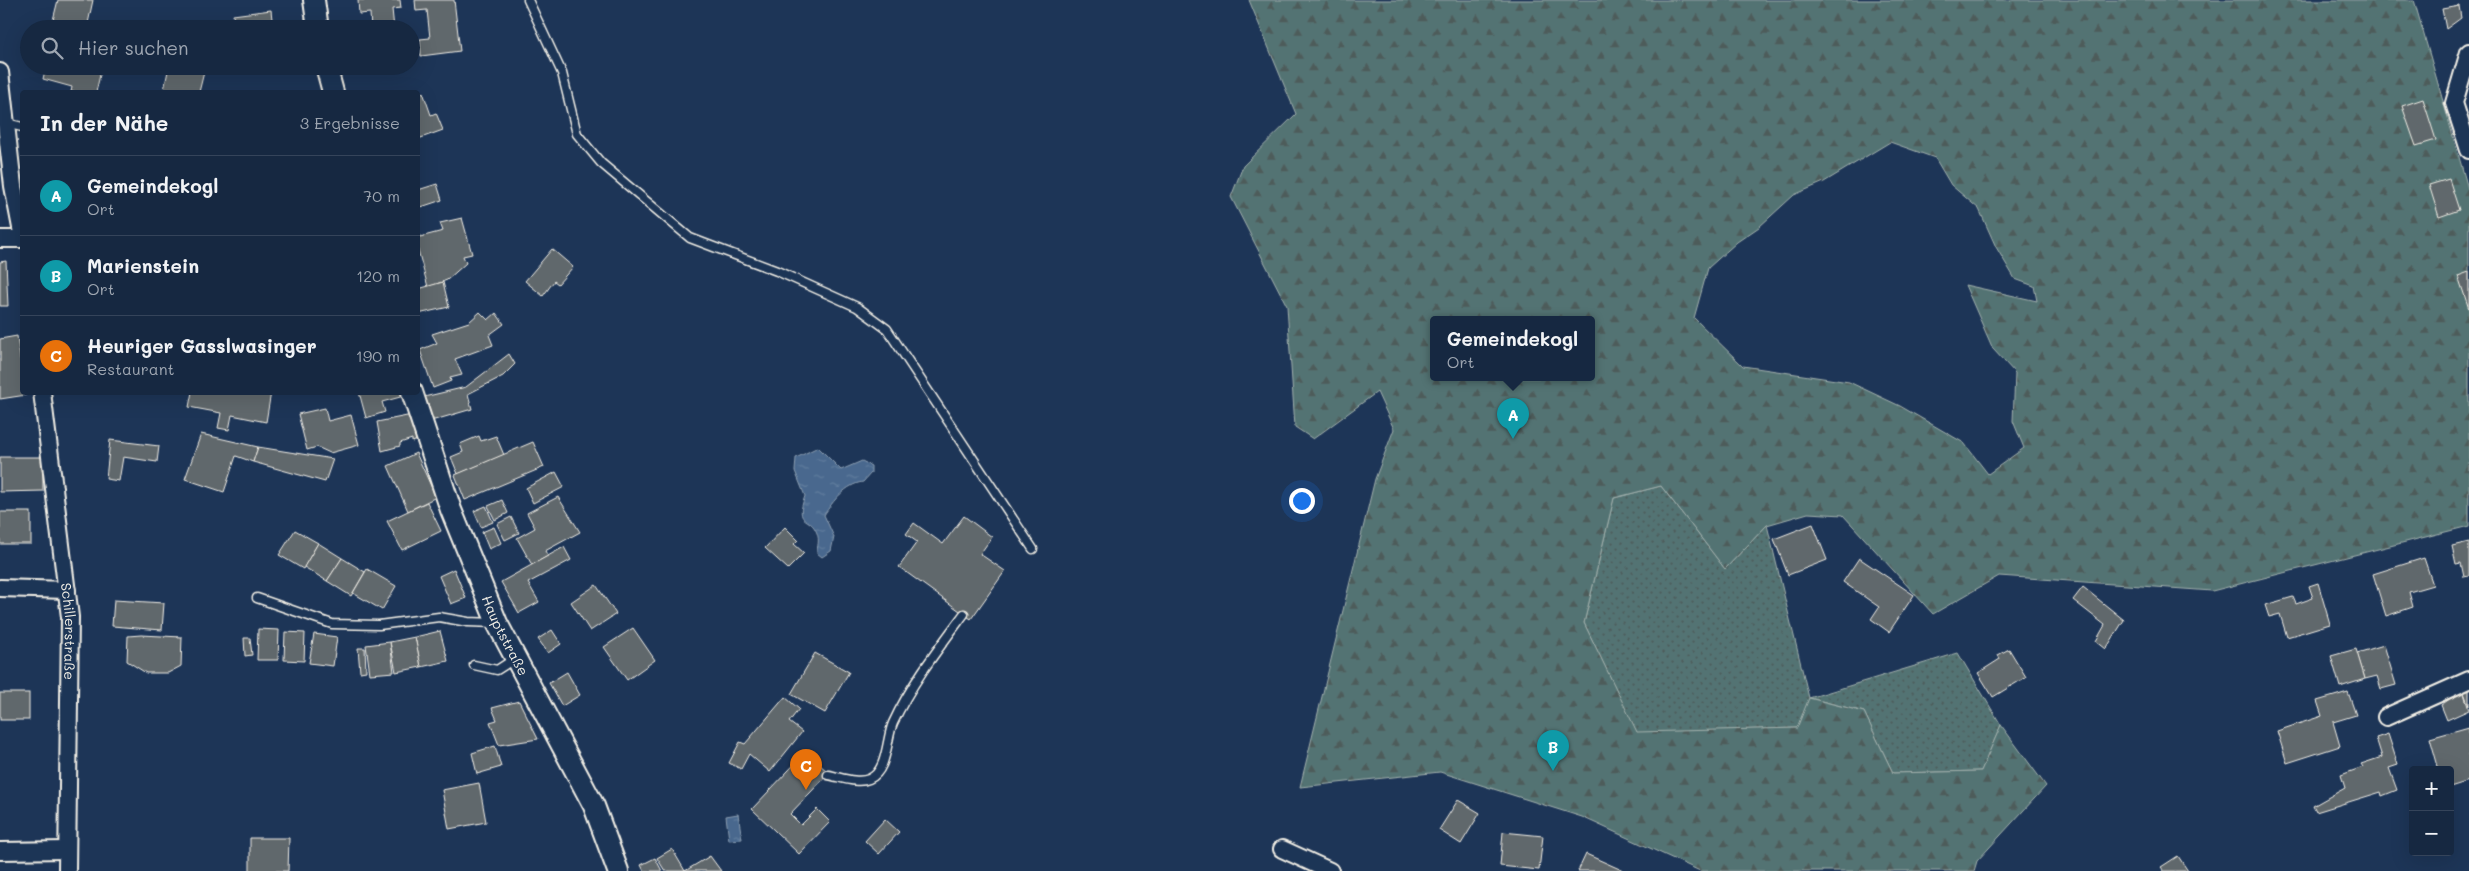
<!DOCTYPE html>
<html lang="de">
<meta charset="utf-8">
<style>
body{margin:0;font-family:Mali,sans-serif;background:#23344c;color:#f1f3f6}
.controls{position:absolute;right:15px;bottom:15px;display:grid;overflow:hidden;border-radius:5px;box-shadow:0 5px 20px #0002}
.controls button{width:45px;height:45px;display:grid;place-items:center;padding:0;border:0;border-bottom:1px solid #35445a;background:#162841;color:#f1f3f6;font:25px sans-serif}
.you{position:absolute;left:1301px;top:500px;width:18px;height:18px;margin:-12px;border:4px solid #fff;border-radius:50%;background:#1a73e8;box-shadow:0 0 0 8px #1a73e833}
.badge{display:grid;place-items:center;width:32px;height:32px;border-radius:50%;background:#ffd166;color:#fff;font-size:16px;font-weight:700}
.pin{position:absolute;translate:-50% -41px;filter:drop-shadow(0 1px 2px #0008)}
.pin::after{content:'';position:absolute;top:26px;width:18px;height:15px;background:inherit;clip-path:polygon(0 0,100% 0,50% 100%)}
.popup{position:absolute;left:1430px;top:316px;width:165px;height:65px;box-sizing:border-box;display:grid;place-content:center;border-radius:5px;background:#162841;filter:drop-shadow(0 1px 4px #0005);font-size:16px;white-space:nowrap;color:#9ea6b1}
.popup b{font-size:19px;color:#f1f3f6}
.popup::after{content:'';position:absolute;left:50%;top:100%;margin-left:-10px;border:10px solid transparent;border-top-color:#162841}
.list{margin:0;padding:0;list-style:none}
h2{display:flex;justify-content:space-between;align-items:center;height:65px;margin:0;padding:0 20px;font-size:21px}
h2 small{font-size:16px;font-weight:400;color:#9ea6b1}
.list li{display:grid;grid-template-columns:32px 1fr auto;gap:15px;align-items:center;box-sizing:border-box;height:80px;padding:0 20px;border-top:1px solid #35445a}
.list b{display:block;font-size:19px;white-space:nowrap}
.list p{margin:0;font-size:16px;white-space:nowrap;color:#9ea6b1}
.list em{font-size:16px;font-style:normal;color:#9ea6b1}
.icon{flex:none;width:28px;height:28px;fill:none;stroke:currentColor;stroke-width:2;stroke-linecap:round;stroke-linejoin:round}
.map{position:relative;flex:none;width:2469px;height:871px;overflow:hidden}
.search{position:absolute;background:#162841;box-shadow:0 5px 20px #0002;left:20px;top:20px;width:400px;height:55px;display:flex;align-items:center;gap:12px;box-sizing:border-box;padding:0 18px;border-radius:28px;color:#9ea6b1;font-size:19px}
.panel{position:absolute;background:#162841;box-shadow:0 5px 20px #0002;left:20px;top:90px;width:400px;height:305px;border-radius:5px}
.map>svg:first-child{display:block}
</style>
<div class="map">
<svg width="2469" height="871" viewBox="0 0 2469 871">
<defs>
<pattern id="grass-dots" width="8" height="8" patternUnits="userSpaceOnUse" patternTransform="scale(1.25)"><rect width="8" height="8" fill="#537373"/><path d="M2 2h.1M6 6h.1" fill="none" stroke="#4e5b5a" stroke-width="1.8" stroke-linecap="round"/></pattern>
<pattern id="forest-firs" width="22" height="20" patternUnits="userSpaceOnUse" patternTransform="scale(1.25)"><rect width="22" height="20" fill="#537373"/><path d="M5 1l3.5 6h-7zM16 11l3.5 6h-7z" fill="#4e5b5a"/></pattern>
<pattern id="water-ripples" width="26" height="14" patternUnits="userSpaceOnUse" patternTransform="scale(1.25)"><rect width="26" height="14" fill="#48688e"/><path d="M2 4q2-2 4 0t4 0M15 11q2-2 4 0t4 0" fill="none" stroke="#637e9e"/></pattern>
</defs>
<rect width="100%" height="100%" fill="#1d3557"/>
<filter id="ink" filterUnits="userSpaceOnUse"><feTurbulence type="fractalNoise" baseFrequency=".02" numOctaves="2"/><feDisplacementMap in="SourceGraphic" scale="10" xChannelSelector="R" yChannelSelector="G"/><feConvolveMatrix kernelMatrix="1 2 1 2 8 2 1 2 1" color-interpolation-filters="sRGB"/></filter>
<g filter="url(#ink)">
<path fill="url(#grass-dots)" stroke="#a4b2ae" d="M1661,486L1725,569L1767,525L1809,698L1958,653L2001,725L1981,771L1893,773L1864,712L1810,698L1797,728L1637,733L1584,623L1614,498Z"/>
<path fill="url(#forest-firs)" stroke="#a4b2ae" fill-rule="evenodd" d="M1249,0H2414L2469,192V526L2212,591L1999,576L1933,614L1843,515L1808,513L1767,525L1725,569L1661,486L1614,498L1584,623L1637,732L1797,728L1809,698L1864,712L1893,773L1981,771L2001,725L2046,786L1977,861L1974,871H1700L1582,817L1440,772L1300,787L1375,479L1394,429L1377,392L1313,439L1295,427L1287,306L1231,197L1243,166L1296,114ZM1890,142L1935,158L1951,185L1979,209L1996,247L2015,279L2034,286L2037,301L1965,285L1993,349L2015,373L2013,421L2024,448L1988,474L1964,443L1900,406L1849,382L1743,366L1694,318L1708,268L1737,242L1759,227L1794,195L1824,182ZM1434,320H1592V378H1434Z"/>
<g fill="url(#water-ripples)" stroke="#8d9fb2">
<path d="M818,447L841,470L862,461L871,466V473L863,482C846,484 833,501 824,515L834,537L831,551L822,557L817,553C817,546 820,541 817,533C810,514 794,527 805,496L795,471L796,458Z"/>
<path d="M738,814L742,839L729,840L726,816Z"/>
</g>
<g fill="#60676c" stroke="#f4f1e8">
<path d="M58,0H93L87,28L53,20Z"/>
<path d="M358,0H400L401,8L392,9L394,29H371L370,13L359,14Z"/>
<path d="M415,0H454L460,51L421,56L420,39L430,38L427,10L416,11Z"/>
<path d="M2459,6L2461,18L2446,29L2442,9Z"/>
<path d="M271,10L273,29H235L233,15Z"/>
<path d="M46,66H102L96,92H71L72,87L43,79Z"/>
<path d="M169,66L204,72L199,92H177L164,90Z"/>
<path d="M423,92L431,115L436,113L443,130L418,139V94Z"/>
<path d="M2423,99L2436,140L2416,146L2402,106Z"/>
<path d="M2449,179L2459,210L2439,217L2429,185Z"/>
<path d="M437,184L442,200L418,208V190Z"/>
<path d="M462,218L472,254L463,256L466,263L447,280L428,287L418,250V229L420,237L443,231L440,223Z"/>
<path d="M552,249L573,267L558,284L554,281L543,296L525,281Z"/>
<path d="M6,261L8,306H0V262Z"/>
<path d="M2469,272V309L2458,276Z"/>
<path d="M443,282L449,307L418,314V289Z"/>
<path d="M480,312L488,320L496,313L504,324L489,335L493,345L455,359L462,375L450,378L451,381L433,388L420,350L437,343L432,334L469,322Z"/>
<path d="M17,336L22,371V392H26V395L0,399V339Z"/>
<path d="M509,354L515,364L503,376L468,394L472,409L431,421L424,397L466,387Z"/>
<path d="M192,392H271L266,422L232,415L229,430L218,428L221,413L189,407Z"/>
<path d="M359,392H403L404,396L382,402L385,412L366,418Z"/>
<path d="M325,408L328,421L351,415L359,445L330,453L317,447L307,450L298,414Z"/>
<path d="M412,415L418,440L412,442V439L400,443V446L382,451L377,422Z"/>
<path d="M201,434L258,447L253,462L236,456L224,492L185,479Z"/>
<path d="M479,436L481,441L496,436L504,455L458,474L451,457L463,452L460,444Z"/>
<path d="M110,440L159,446L157,462L123,457L119,481L106,479Z"/>
<path d="M533,442L544,467L465,500L455,475Z"/>
<path d="M258,447L333,459L325,482L253,462Z"/>
<path d="M416,453L436,497L408,511L388,466Z"/>
<path d="M0,457H43V491L0,492Z"/>
<path d="M556,472L564,487L533,503L526,488Z"/>
<path d="M558,497L580,532L545,551L548,556L532,565L517,538L535,528L527,513Z"/>
<path d="M502,500L508,513L495,520L488,506Z"/>
<path d="M427,502L441,531L402,550L387,521Z"/>
<path d="M486,506L493,522L481,527L474,511Z"/>
<rect x="0" y="512" width="31" height="32"/>
<path d="M964,516L992,537L980,554L1005,571L971,619L899,567L917,542L906,534L914,523L943,544Z"/>
<path d="M511,517L519,533L505,540L497,524Z"/>
<path d="M1813,524L1827,560L1788,575L1774,539Z"/>
<path d="M494,527L501,543L489,549L482,532Z"/>
<path d="M785,527L798,540L794,544L804,553L788,569L765,548Z"/>
<path d="M295,530L318,543L303,569L279,555Z"/>
<path d="M2469,542V576L2464,577L2461,563L2456,564L2452,546Z"/>
<path d="M318,543L342,558L327,581L304,567Z"/>
<path d="M564,547L571,560L528,583L539,602L519,613L501,582Z"/>
<path d="M342,558L365,572L351,596L327,581Z"/>
<path d="M1859,558L1914,595L1889,632L1871,619L1879,607L1843,582Z"/>
<path d="M2424,558L2433,585L2409,592L2413,607L2386,616L2373,574Z"/>
<path d="M367,569L396,586L382,610L353,593Z"/>
<path d="M454,569L466,598L451,604L439,576Z"/>
<path d="M2318,583L2330,624L2287,637L2280,614L2269,617L2265,605L2293,597L2296,604L2313,598L2309,586Z"/>
<path d="M596,585L616,614L590,631L571,602Z"/>
<path d="M2083,587L2124,620L2106,649L2096,641L2105,625L2073,600Z"/>
<path d="M114,600L164,603L162,630L112,626Z"/>
<path d="M633,628L655,660L627,680L604,647Z"/>
<path d="M258,629L279,630L278,660H257Z"/>
<path d="M552,630L561,644L548,653L538,639Z"/>
<path d="M440,631L448,661L421,667L415,637Z"/>
<path d="M285,632L305,633L304,661L284,660Z"/>
<path d="M314,634L337,637L333,666L309,663Z"/>
<path d="M141,635L182,637L181,666L168,673H146L127,661L128,636Z"/>
<path d="M415,637L421,667L396,672L390,642Z"/>
<path d="M244,638H250L252,655L245,656Z"/>
<path d="M390,642L394,672L370,674L366,645Z"/>
<path d="M2384,645L2396,685L2381,689L2377,676L2365,679L2357,653Z"/>
<path d="M358,648H365L366,671L360,672Z"/>
<path d="M2009,649L2026,677L1993,697L1978,673L2000,659L1998,655Z"/>
<path d="M2356,649L2365,679L2340,687L2331,656Z"/>
<path d="M815,653L849,672L825,713L791,694Z"/>
<path d="M567,672L580,695L562,706L549,683Z"/>
<path d="M2469,687V706L2463,690Z"/>
<path d="M2463,690L2469,710L2447,720L2441,705Z"/>
<path d="M2348,692L2356,715L2333,722L2340,746L2287,763L2277,731L2322,716L2317,701Z"/>
<rect x="0" y="693" width="29" height="27"/>
<path d="M785,697L799,709L789,722L802,732L770,772L749,754L741,769L729,763L740,742L745,744Z"/>
<path d="M519,701L538,739L499,745L490,722L497,720L492,708Z"/>
<path d="M2469,727V781L2450,787V770H2439L2430,738Z"/>
<path d="M2388,734L2398,765L2389,768L2397,790L2382,796L2381,792L2316,812L2313,806L2345,788L2341,775L2363,767L2361,764L2382,757L2376,738Z"/>
<path d="M495,746L501,767L477,774L472,753Z"/>
<path d="M806,752L829,773L790,814L801,825L817,809L830,822L799,854L752,809Z"/>
<path d="M479,783L486,822L449,829L442,790Z"/>
<path d="M1458,800L1480,813L1461,844L1439,830Z"/>
<path d="M885,819L899,832L879,854L865,841Z"/>
<path d="M1503,832L1543,836L1539,870L1500,866Z"/>
<path d="M250,838H289L288,871H250Z"/>
<path d="M672,849L685,871L710,856L721,871H665L657,858Z"/>
<path d="M1586,854L1624,871H1578Z"/>
<path d="M2178,856L2188,871H2164L2161,867Z"/>
<path d="M655,858L662,871H644L641,865Z"/>
</g>
<g fill="none" stroke-linecap="round" stroke-linejoin="round">
<g stroke="#f4f1e8" stroke-width="11">
<g id="service">
<path d="M528,0L562,73L577,134L601,163L690,238L777,271L857,307L887,329L1033,549"/>
<path d="M6,123L22,127"/>
<path d="M257,598L332,624L379,625L439,617L468,622L495,623"/>
<path d="M474,665L497,670L514,659"/>
<path d="M828,775C840,777 857,784 869,779C888,771 886,739 893,723C911,684 938,649 964,614"/>
</g>
</g>
<g stroke="#f4f1e8" stroke-width="20">
<g id="minor">
<path d="M2469,52L2454,103L2469,150"/>
<path d="M0,72L13,186L22,233"/>
<path d="M0,239H22"/>
<path id="s1" d="M42,392L70,617L67,871"/>
<path d="M0,588L67,590"/>
<path d="M2386,717L2469,680"/>
<path d="M1282,849L1330,871"/>
<path d="M0,851L66,850"/>
</g>
</g>
<g stroke="#f4f1e8" stroke-width="24">
<g id="tertiary">
<path d="M314,0L318,29"/>
<path d="M326,66L333,92"/>
<path id="s2" d="M412,392L451,510L497,623L594,806L618,871"/>
</g>
</g>
<use href="#service" stroke="#1d3557" stroke-width="8"/>
<use href="#minor" stroke="#1d3557" stroke-width="16"/>
<use href="#tertiary" stroke="#1d3557" stroke-width="20"/>
</g>
</g>
<g text-anchor="middle" stroke-width="4" stroke-linejoin="round" paint-order="stroke">
<g font-size="14" fill="#f4f1e8" stroke="#1d3557">
<text dy="5" stroke="none"><textPath href="#s1" startOffset="241">Schillerstraße</textPath></text>
<text dy="5" stroke="none"><textPath href="#s2" startOffset="261">Hauptstraße</textPath></text>
</g>
</g>
</svg>
<div class="controls">
<button>+</button>
<button>−</button>
</div>
<div class="you"></div>
<div class="pin badge" style="left:1513px;top:439px;background:#0f9aa8">A</div>
<div class="popup"><b>Gemeindekogl</b>Ort</div>
<div class="pin badge" style="left:1553px;top:771px;background:#0f9aa8">B</div>
<div class="pin badge" style="left:806px;top:790px;background:#e8710a">C</div>
<div class="search"><svg class="icon" aria-label="search" viewBox="0 0 24 24"><circle cx="10" cy="10" r="6"/><path d="M15 15l6 6"/></svg>Hier suchen</div>
<section class="panel">
<h2>In der Nähe<small>3 Ergebnisse</small></h2>
<ul class="list">
<li><span class="badge" style="background:#0f9aa8">A</span><div><b>Gemeindekogl</b><p>Ort</p></div><em>70 m</em></li>
<li><span class="badge" style="background:#0f9aa8">B</span><div><b>Marienstein</b><p>Ort</p></div><em>120 m</em></li>
<li><span class="badge" style="background:#e8710a">C</span><div><b>Heuriger Gasslwasinger</b><p>Restaurant</p></div><em>190 m</em></li>
</ul>
</section>
</div>
